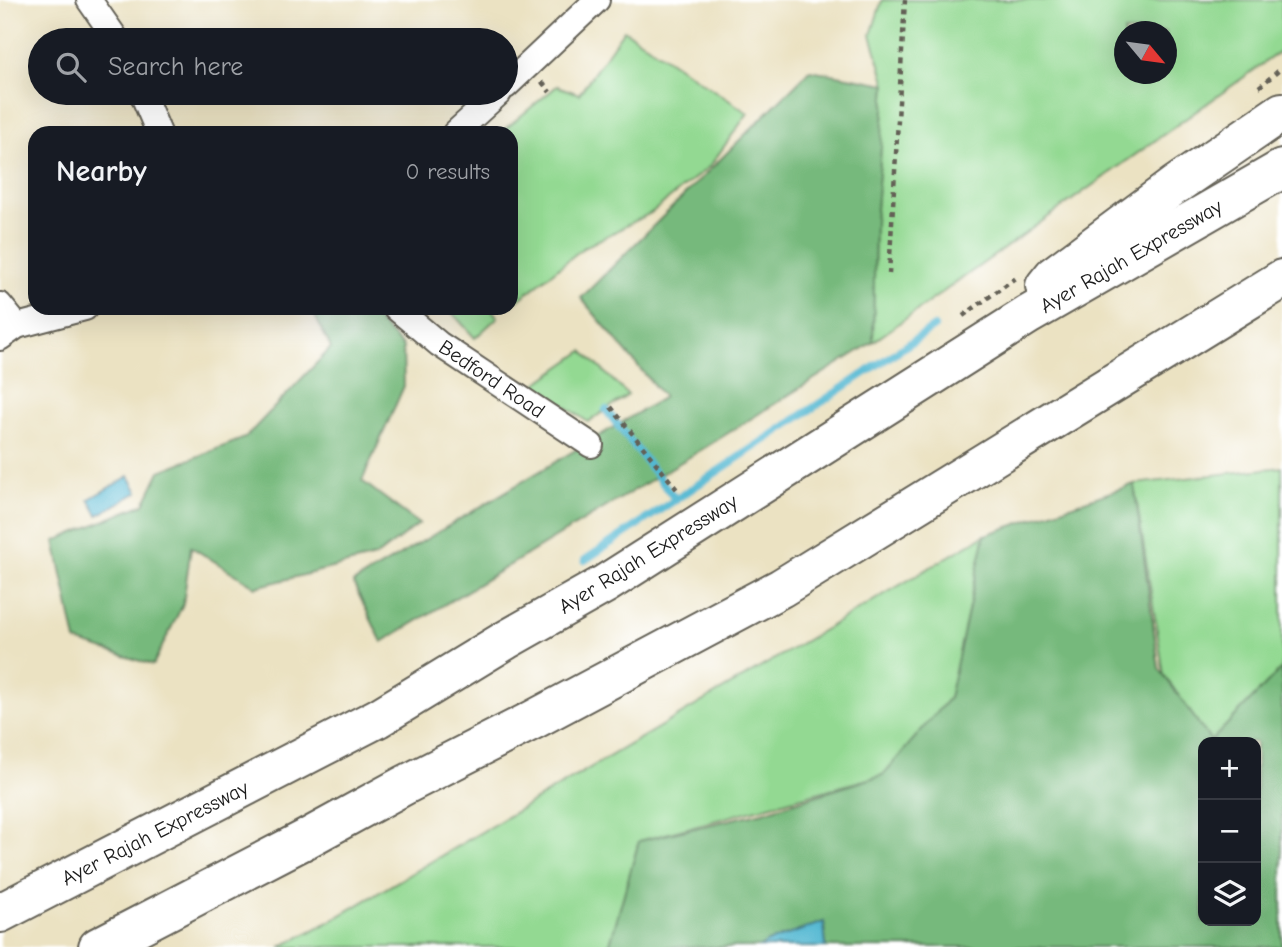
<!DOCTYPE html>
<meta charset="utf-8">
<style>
body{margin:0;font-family:"Comic Neue",sans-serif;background:#20242c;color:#f1f3f6}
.controls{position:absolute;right:21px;bottom:21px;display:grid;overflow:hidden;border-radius:14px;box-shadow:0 7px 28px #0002}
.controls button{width:63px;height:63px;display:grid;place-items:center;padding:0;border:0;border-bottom:2px solid #363941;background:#171b24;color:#f1f3f6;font:35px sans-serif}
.compass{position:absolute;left:1114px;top:21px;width:63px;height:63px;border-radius:50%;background:#171b24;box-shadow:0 7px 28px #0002;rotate:119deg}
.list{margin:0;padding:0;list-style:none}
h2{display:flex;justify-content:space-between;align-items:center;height:91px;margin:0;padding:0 28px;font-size:30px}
h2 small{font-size:23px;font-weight:400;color:#9ea1a6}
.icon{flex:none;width:38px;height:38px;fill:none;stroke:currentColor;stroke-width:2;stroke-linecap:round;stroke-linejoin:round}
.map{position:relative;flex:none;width:1282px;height:947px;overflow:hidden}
.search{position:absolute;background:#171b24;box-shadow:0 7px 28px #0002;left:28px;top:28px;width:490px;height:77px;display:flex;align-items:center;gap:18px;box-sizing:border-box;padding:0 24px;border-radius:38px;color:#9ea1a6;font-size:26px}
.panel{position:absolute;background:#171b24;box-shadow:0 7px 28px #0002;left:28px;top:126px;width:490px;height:189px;border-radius:21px}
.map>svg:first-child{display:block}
</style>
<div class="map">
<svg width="1282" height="947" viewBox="0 0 1282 947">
<rect width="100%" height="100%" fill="#fff"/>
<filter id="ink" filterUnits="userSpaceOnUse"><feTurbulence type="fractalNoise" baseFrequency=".0143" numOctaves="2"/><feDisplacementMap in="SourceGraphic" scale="14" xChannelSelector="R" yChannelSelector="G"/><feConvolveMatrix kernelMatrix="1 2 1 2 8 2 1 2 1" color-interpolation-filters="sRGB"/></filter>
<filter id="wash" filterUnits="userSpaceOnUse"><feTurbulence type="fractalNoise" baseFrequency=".00686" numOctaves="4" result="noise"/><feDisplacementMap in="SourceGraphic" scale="28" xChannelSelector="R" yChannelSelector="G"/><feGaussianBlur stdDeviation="1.57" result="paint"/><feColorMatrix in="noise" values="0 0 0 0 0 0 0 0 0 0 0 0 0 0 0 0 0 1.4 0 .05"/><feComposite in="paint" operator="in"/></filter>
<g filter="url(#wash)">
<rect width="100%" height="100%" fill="#ebe2c2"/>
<g fill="#93d992" stroke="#587a57" stroke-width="2" fill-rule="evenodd">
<path d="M882,0H1282V50L873,342L875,222L886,84L871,35ZM1124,32H1166V74H1124Z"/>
<path d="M624,30L748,113L710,166L651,213L583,248L511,306V133H500L557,86L579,94Z"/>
<path d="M448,308H490L498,317L475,338Z"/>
<path d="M583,351L628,395L588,422L535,385Z"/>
<path d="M1282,467V668L1211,741L1164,675L1134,484Z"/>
<path d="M985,535L949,699L883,775L639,841L609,947H280L327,923Z"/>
</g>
<g fill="#76b97c" stroke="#496a4c" stroke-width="2" fill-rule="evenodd">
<path d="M810,70L886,84L875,222L873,342L706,447L382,642L353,583L664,397L581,298Z"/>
<path d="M311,308H365L403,347L404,386L362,481L419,524L375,557L256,587L191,547L183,604L153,665L76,641L55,541L144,504L160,471L245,438L331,348Z"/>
<path d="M1134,484L1159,668L1211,741L1282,668V947H826L824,922L768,942L760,947H609L639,841L763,812L883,775L949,698L985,535ZM1203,742H1256V921H1203Z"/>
</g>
<g fill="#53b8d2" stroke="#386a77" stroke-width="2">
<path d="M129,476L138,492L98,515L89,499Z"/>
<path d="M824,922L826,947H760L768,942Z"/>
</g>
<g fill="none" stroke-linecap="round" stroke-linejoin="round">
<g stroke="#53b8d2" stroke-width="8">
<path d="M606,410L676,500"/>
<path d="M585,560L934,327"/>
</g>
</g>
</g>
<g filter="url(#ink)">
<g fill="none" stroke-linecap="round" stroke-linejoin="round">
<g stroke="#646156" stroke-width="28">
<g id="street">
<path d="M89,0L117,40"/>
<path d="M506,86L597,0"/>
<path d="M142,93L159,133"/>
<path d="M455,133L499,93"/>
<path d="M0,305L17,326"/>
<path d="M396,308L439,344L591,445"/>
<path d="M0,338L17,326L85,308"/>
</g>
</g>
<g stroke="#646156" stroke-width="42">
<g id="highway">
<path d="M1045,286L1053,276L1174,186L1282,112"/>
<path d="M0,913L378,718L506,640L605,584L1028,315L1282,169"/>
<path d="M98,947L306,839L403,786L533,720L781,588L1282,279"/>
</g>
</g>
<g stroke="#646156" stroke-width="4.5" stroke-dasharray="5 5" stroke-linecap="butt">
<path d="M542,82L550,92"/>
<path d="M1259,87L1282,68"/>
<path d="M889,274L905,0"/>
<path d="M963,316L1015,278"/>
<path d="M611,407L679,492"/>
</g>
<use href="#street" stroke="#fff" stroke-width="24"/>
<use href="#highway" stroke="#fff" stroke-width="38"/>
</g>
</g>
<g text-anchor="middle" stroke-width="5" stroke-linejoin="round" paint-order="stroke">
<g font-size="21" fill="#1c1c1c" stroke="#fff">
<text transform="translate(1131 256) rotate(-30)" y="7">Ayer Rajah Expressway</text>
<text transform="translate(492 379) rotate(34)" y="7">Bedford Road</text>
<text transform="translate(648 554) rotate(-32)" y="7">Ayer Rajah Expressway</text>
<text transform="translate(155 833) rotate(-27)" y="7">Ayer Rajah Expressway</text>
</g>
</g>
</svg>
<div class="controls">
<button>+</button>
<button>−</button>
<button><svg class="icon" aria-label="layers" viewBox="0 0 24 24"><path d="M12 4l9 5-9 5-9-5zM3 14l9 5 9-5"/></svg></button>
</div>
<svg class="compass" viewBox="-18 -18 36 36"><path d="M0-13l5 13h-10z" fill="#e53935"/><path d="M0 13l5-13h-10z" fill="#9ea1a6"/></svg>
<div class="search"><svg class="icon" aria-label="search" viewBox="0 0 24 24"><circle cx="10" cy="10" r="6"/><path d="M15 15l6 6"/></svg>Search here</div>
<section class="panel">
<h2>Nearby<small>0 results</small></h2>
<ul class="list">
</ul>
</section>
</div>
